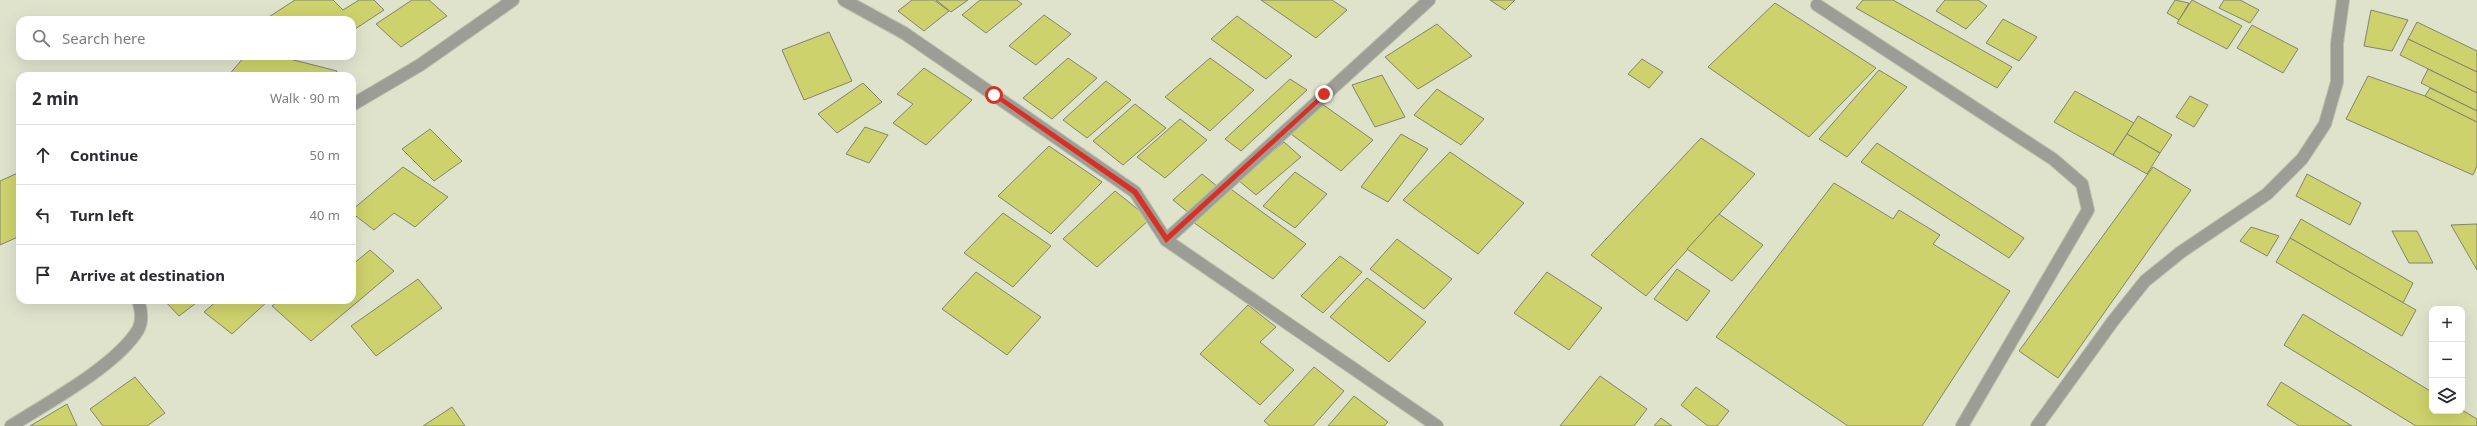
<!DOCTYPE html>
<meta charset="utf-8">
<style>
body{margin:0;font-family:"Noto Sans",sans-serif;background:#f2f2f3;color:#2b2b33}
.controls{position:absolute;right:12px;bottom:12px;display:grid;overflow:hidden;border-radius:8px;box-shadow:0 4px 16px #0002}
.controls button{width:36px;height:36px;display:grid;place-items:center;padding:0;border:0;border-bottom:1px solid #e1e1e2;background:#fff;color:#2b2b33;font:20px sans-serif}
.stop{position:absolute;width:12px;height:12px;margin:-9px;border:3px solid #d93025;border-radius:50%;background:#fff}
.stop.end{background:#d93025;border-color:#fff;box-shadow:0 1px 4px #0008}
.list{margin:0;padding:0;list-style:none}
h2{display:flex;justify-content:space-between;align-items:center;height:52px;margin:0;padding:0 16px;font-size:17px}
h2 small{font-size:13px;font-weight:400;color:#7c7c81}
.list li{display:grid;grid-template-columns:26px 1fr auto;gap:12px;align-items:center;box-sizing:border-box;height:60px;padding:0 16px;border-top:1px solid #e1e1e2}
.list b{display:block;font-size:15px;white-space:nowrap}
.list em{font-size:13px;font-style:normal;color:#7c7c81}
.icon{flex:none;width:22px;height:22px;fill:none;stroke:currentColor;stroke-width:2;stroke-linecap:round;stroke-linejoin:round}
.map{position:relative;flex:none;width:2477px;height:426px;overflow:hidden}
.search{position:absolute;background:#fff;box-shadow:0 4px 16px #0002;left:16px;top:16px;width:340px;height:44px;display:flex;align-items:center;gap:10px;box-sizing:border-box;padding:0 14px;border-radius:12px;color:#7c7c81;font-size:15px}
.panel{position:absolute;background:#fff;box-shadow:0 4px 16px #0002;left:16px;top:72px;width:340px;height:232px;border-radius:12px}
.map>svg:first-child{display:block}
</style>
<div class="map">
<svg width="2477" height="426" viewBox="0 0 2477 426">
<rect width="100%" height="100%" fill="#e0e3cc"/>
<g fill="#cdd26c" stroke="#828470">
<path d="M295,0H333L343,10L359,0H374L384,10L352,31V20H264Z"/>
<path d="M412,0H429L447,16L401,47L376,24Z"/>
<path d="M912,0H934L949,11L924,31L898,11Z"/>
<path d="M936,0H968L951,12Z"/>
<path d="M980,0H1017L1022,4L986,33L962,15Z"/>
<path d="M1261,0H1332L1347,10L1316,38Z"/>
<path d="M1490,0H1515L1505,10Z"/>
<path d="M1863,0H1893L2012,67L1997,88L1856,8Z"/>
<path d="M1945,0H1978L1987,6L1966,29L1936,11Z"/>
<path d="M2175,0L2189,3L2179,20L2167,13Z"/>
<path d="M2192,0L2242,26L2227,49L2177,23Z"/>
<path d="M2224,0H2240L2259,10L2250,23L2219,8Z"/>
<path d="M1775,3L1876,68L1809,137L1708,67Z"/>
<path d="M2371,10L2408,20L2392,51L2364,46Z"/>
<path d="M1044,15L1071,34L1036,65L1009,46Z"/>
<path d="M1237,16L1292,56L1266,79L1211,39Z"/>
<path d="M2003,19L2037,37L2019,61L1986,43Z"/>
<path d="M2417,22L2477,51V72L2408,39Z"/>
<path d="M1437,24L1472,56L1418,89L1385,57Z"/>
<path d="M2252,25L2298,49L2283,73L2237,48Z"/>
<path d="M829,32L852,81L804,100L782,50Z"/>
<path d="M2408,39L2477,72V93L2400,55Z"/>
<path d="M245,56H278L337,71L334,76H228Z"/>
<path d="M1068,58L1097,78L1052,119L1023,98Z"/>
<path d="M1210,58L1254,90L1210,131L1165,97Z"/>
<path d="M1642,59L1663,72L1649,88L1628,74Z"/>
<path d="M924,68L972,100L926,145L893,123L913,104L897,94Z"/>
<path d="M2428,69L2477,93V111L2421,83Z"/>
<path d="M1879,70L1907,87L1847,157L1819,139Z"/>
<path d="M1382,75L1405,117L1375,127L1352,85Z"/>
<path d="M2368,76L2425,96L2477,122V166L2473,175L2346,119Z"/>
<path d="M1290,79L1307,90L1241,151L1225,139Z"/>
<path d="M1106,81L1131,100L1087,138L1063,120Z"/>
<path d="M863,83L882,102L837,133L818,114Z"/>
<path d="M2430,88L2477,111V122L2425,96Z"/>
<path d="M1437,89L1484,119L1461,145L1414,115Z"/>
<path d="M2075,91L2134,123L2113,155L2054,122Z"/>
<path d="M2190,96L2208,105L2194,127L2176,117Z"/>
<path d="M1135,104L1166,128L1123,165L1093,141Z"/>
<path d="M1322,104L1373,140L1341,171L1291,134Z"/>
<path d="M2138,116L2172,135L2160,153L2127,134Z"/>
<path d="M1180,119L1207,140L1165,178L1137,157Z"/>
<path d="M865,127L888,135L869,163L846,154Z"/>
<path d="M430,129L462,161L434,181L402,149Z"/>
<path d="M1401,134L1428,149L1388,202L1361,187Z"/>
<path d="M2127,134L2160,153L2147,174L2113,155Z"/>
<path d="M1701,138L1755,174L1646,296L1591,255Z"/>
<path d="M1284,142L1301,157L1256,195L1238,180Z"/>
<path d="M1877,143L2024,238L2009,258L1861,162Z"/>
<path d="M1049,146L1102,182L1051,234L998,196Z"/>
<path d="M1450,152L1524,203L1478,254L1403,200Z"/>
<path d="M403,167L448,197L415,227L394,213L374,230L352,213V210Z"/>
<path d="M2153,167L2191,190L2058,378L2019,351Z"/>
<path d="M20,172V236L0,245V181Z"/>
<path d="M1295,172L1327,194L1295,228L1263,206Z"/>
<path d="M1202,174L1218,187L1189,213L1173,200Z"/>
<path d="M2307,174L2361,203L2350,225L2296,196Z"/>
<path d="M1834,183L1893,219L1899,210L1940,235L1933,244L2010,291L1922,426H1848L1716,337Z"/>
<path d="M1228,187L1306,244L1273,279L1193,222Z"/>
<path d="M1115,191L1150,219L1097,267L1063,239Z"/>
<path d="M1003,213L1051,246L1013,287L964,253Z"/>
<path d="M1719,214L1763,245L1732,281L1687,249Z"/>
<path d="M2301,219L2413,283L2403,303L2290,238Z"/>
<path d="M2477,224V270L2451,225Z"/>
<path d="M2251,227L2279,236L2267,256L2240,241Z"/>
<path d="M2392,231H2417L2433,263H2409Z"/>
<path d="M2290,238L2416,310L2402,336L2276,262Z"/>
<path d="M1397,239L1452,279L1424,309L1370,269Z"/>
<path d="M370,250L394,271L311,341L272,306L279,300H352V265Z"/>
<path d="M1340,256L1362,272L1323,313L1301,296Z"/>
<path d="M1677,269L1710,291L1687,321L1654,299Z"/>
<path d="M976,272L1041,317L1007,355L942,309Z"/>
<path d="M1547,272L1602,308L1569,350L1514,313Z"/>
<path d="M1367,278L1426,322L1389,362L1330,317Z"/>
<path d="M418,279L442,308L376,356L351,326Z"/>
<path d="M164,300H200L179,316Z"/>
<path d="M218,300H269L232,334L204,312Z"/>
<path d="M1248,305L1276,327L1260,342L1294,370L1260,405L1200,354Z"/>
<path d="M2303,314L2432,392V411L2462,410L2477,419V426H2416L2284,345Z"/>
<path d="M1314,367L1344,391L1313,426H1270L1264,421Z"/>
<path d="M1600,376L1647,409L1634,426H1560Z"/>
<path d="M135,377L165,413L147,426H103L90,409Z"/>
<path d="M2281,382L2352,426H2299L2267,405Z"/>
<path d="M1696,387L1729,411L1717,426H1708L1681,405Z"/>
<path d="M1354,396L1388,422L1384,426H1328Z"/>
<path d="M67,404L77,426H30Z"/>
<path d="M452,407L465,426H423Z"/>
<path d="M1661,418L1672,426H1654Z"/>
</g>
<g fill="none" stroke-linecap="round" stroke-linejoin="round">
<g stroke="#bcbfaa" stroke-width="14">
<g id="minor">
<path d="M844,0L904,33L1135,192L1166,240L1437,426"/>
<path d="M1817,5L2053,159L2082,184L2088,210L1962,426"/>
<path d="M352,105L420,65L513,0"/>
<path d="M1166,240L1429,0"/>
<path d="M11,426C47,403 116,366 138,330C143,321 141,309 138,300"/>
<path d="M2037,426L2113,321L2145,281L2181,252L2267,194L2302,159L2325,124L2337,82V43L2343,0"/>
</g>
</g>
<use href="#minor" stroke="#9c9d94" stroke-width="12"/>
</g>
<path fill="#d93025" d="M1324,92L1326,96L1166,243L1133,194L991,95L996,93L1137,190L1167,235Z"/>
</svg>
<div class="controls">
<button>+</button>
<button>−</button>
<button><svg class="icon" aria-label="layers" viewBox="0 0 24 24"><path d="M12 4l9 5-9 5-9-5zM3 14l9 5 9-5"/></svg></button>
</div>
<div class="stop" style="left:994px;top:95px"></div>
<div class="stop end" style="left:1324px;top:94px"></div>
<div class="search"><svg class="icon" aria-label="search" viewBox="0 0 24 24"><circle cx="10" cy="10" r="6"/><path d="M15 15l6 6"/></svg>Search here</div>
<section class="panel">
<h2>2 min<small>Walk · 90 m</small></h2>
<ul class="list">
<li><svg class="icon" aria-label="ahead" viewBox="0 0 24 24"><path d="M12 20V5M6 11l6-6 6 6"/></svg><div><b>Continue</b></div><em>50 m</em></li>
<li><svg class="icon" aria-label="left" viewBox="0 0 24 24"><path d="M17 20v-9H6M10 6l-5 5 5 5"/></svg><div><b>Turn left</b></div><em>40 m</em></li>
<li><svg class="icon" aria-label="arrive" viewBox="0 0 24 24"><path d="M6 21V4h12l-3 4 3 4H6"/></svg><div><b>Arrive at destination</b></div></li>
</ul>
</section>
</div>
